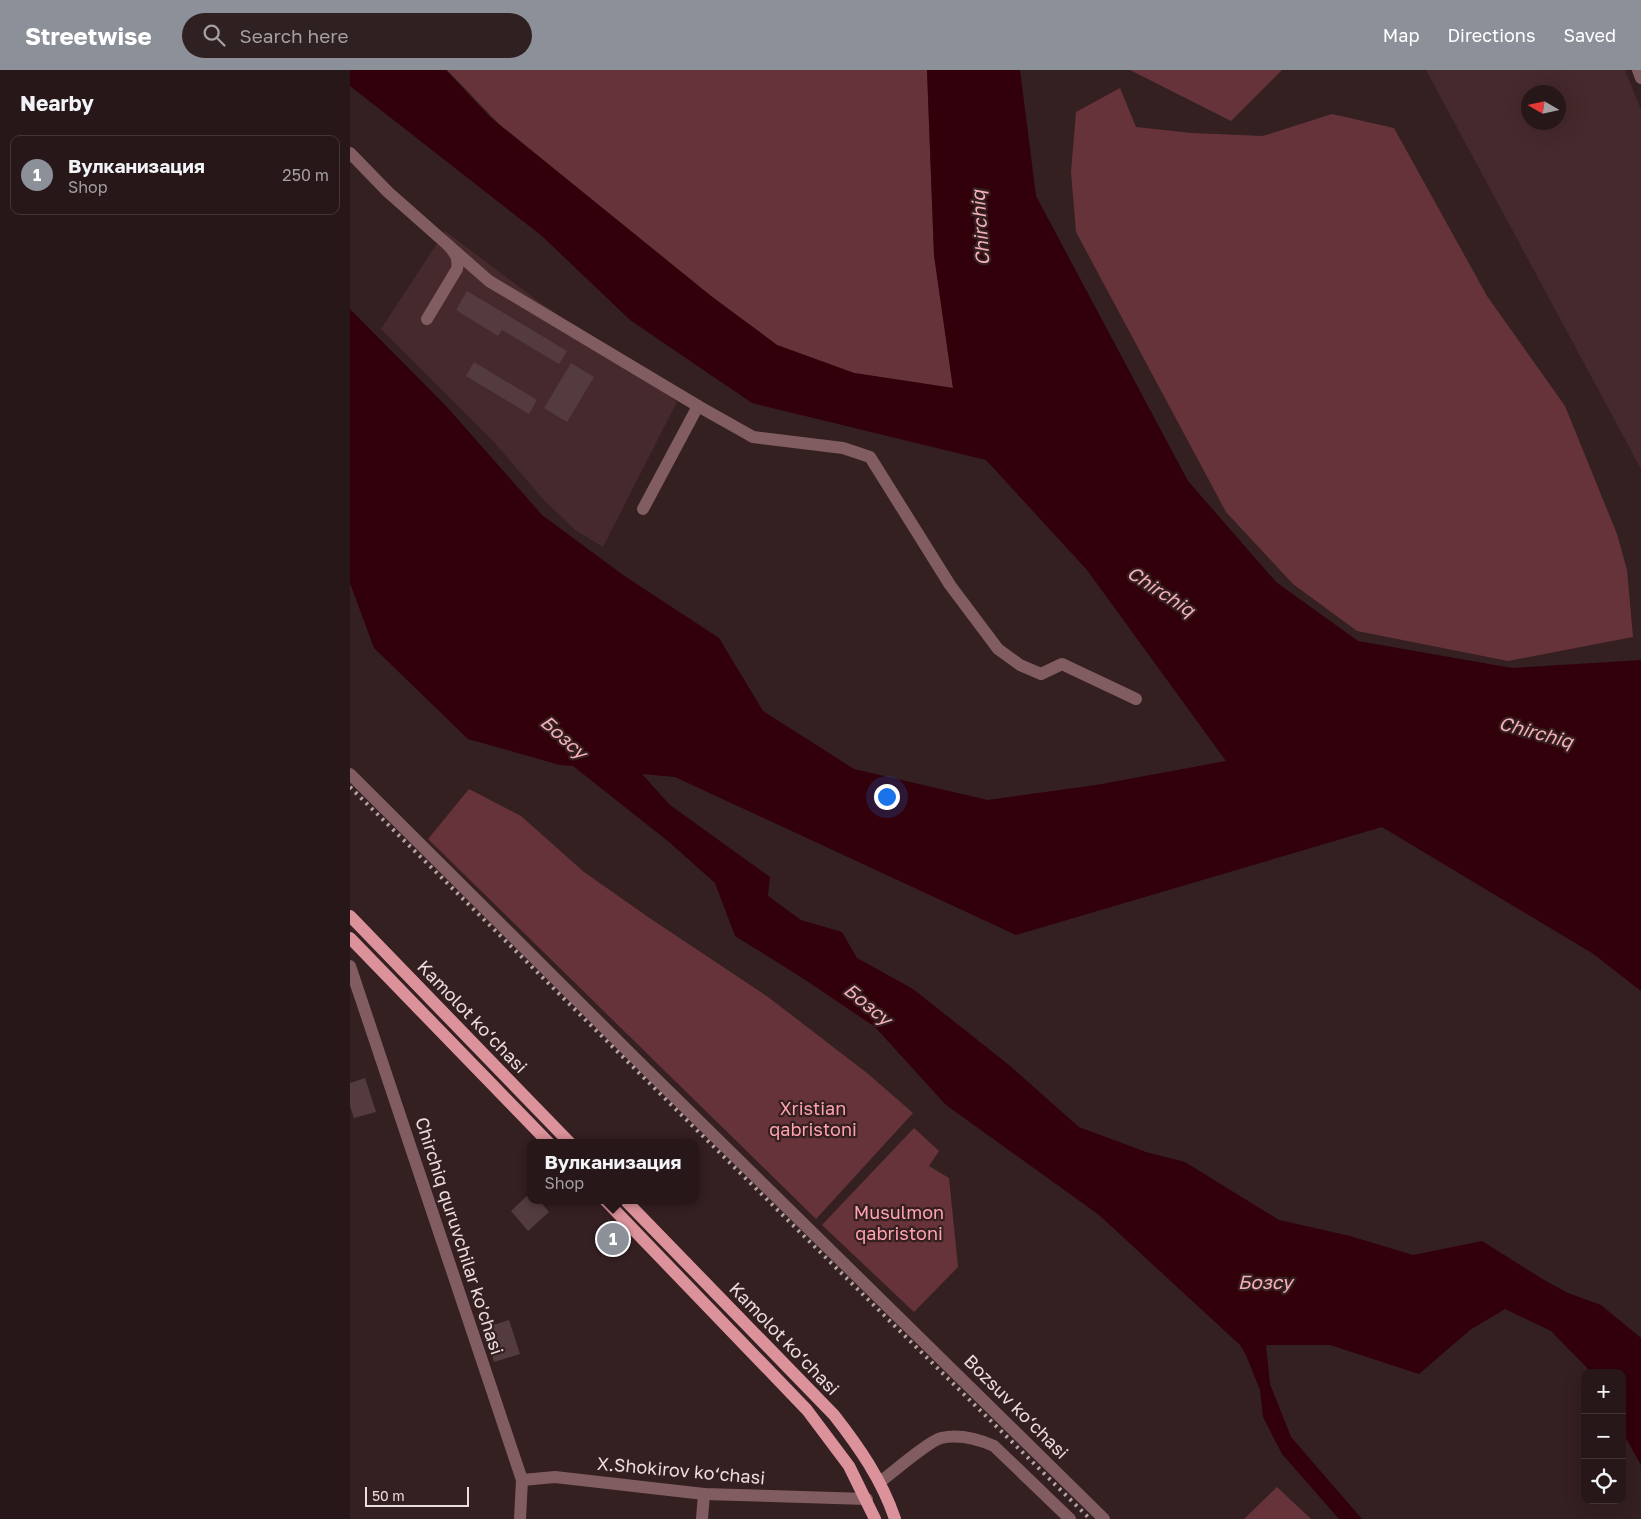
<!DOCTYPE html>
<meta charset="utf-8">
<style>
body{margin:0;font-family:"Golos Text",sans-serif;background:#2f2022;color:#f1f3f6}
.controls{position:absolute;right:15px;bottom:15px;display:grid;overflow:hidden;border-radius:10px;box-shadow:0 5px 20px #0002}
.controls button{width:45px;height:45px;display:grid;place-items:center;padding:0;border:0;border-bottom:1px solid #433638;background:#271719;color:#f1f3f6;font:25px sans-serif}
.compass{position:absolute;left:1171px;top:15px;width:45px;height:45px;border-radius:50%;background:#271719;box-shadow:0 5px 20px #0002;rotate:279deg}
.scale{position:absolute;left:15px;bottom:12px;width:104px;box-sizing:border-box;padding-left:5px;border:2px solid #ebdcdd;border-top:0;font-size:14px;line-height:18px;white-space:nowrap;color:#ebdcdd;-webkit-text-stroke:4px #341f21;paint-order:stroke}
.you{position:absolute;left:536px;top:726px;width:18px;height:18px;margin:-12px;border:4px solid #fff;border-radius:50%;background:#1a73e8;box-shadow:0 0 0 8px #1a73e833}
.badge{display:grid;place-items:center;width:32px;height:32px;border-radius:50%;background:#8c9099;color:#fff;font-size:16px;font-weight:700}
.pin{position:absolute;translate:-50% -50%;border:2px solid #fff;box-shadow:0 1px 5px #0006}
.popup{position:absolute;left:177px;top:1069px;width:172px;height:65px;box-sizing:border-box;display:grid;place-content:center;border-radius:10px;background:#271719;filter:drop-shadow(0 1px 4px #0005);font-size:16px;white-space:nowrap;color:#a49fa2}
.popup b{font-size:19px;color:#f1f3f6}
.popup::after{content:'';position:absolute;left:50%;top:100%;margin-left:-10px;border:10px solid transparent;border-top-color:#271719}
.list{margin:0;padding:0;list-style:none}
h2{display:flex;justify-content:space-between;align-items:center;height:65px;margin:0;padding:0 20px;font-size:21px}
h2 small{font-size:16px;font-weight:400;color:#a49fa2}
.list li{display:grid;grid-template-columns:32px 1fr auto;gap:15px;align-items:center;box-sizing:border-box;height:80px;margin:0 10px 10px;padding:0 10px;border:1px solid #433638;border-radius:10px}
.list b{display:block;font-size:19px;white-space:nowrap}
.list p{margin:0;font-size:16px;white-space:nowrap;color:#a49fa2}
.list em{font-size:16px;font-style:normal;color:#a49fa2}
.icon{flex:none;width:28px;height:28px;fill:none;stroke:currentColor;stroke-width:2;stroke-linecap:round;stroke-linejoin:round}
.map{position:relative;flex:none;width:1291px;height:1449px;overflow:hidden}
header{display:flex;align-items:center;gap:30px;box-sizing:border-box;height:70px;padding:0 25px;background:#8c9099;color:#fff}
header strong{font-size:24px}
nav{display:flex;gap:28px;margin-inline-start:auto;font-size:18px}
.search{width:350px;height:45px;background:#2f2022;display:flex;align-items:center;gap:12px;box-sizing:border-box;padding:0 18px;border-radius:28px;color:#a49fa2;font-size:19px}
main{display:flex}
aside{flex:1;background:#271719}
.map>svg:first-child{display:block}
</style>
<header>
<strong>Streetwise</strong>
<div class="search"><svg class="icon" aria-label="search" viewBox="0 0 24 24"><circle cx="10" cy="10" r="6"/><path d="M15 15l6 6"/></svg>Search here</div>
<nav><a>Map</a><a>Directions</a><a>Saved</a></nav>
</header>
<main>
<aside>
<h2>Nearby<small></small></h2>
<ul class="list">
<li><span class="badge">1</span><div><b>Вулканизация</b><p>Shop</p></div><em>250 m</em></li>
</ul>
</aside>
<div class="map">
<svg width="1291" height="1449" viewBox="0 0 1291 1449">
<rect width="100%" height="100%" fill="#341f21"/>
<g fill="#45292c" fill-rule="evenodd">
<path d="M1076,0H1275L1291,40V399ZM1178,22H1208V52H1178Z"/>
<path d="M95,161L189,232L292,301L327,332L253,477L225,460L192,428L143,371L31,259Z"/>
</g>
<g fill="#67333a">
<path d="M97,0H577L584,185L603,318L504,303L427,275L361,226L149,54Z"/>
<path d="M780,0H932L881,51Z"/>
<path d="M770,18L786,57L842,63L913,66L982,44L1044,58L1137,226L1215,336L1267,464L1277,500L1283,567L1158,591L1007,561L943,514L876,442L726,162L721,102L726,42Z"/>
<path d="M119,719L171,746L234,802L301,849L418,927L517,1003L563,1043L466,1149L78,769Z"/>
<path d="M564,1058L589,1081L579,1096L599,1108L608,1197L564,1242L472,1155Z"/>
<path d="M927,1417L961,1449H894Z"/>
</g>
<path fill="#32000b" d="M0,0H96L140,47L361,226L427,275L504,303L603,318L584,185L577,0H670L686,126L838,411L926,512L1008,571L1162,598L1291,590V921L1242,883L1032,757L666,865L325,707L292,704L320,735L420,807L418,826L451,850L492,862L507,888L563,919L659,995L729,1057L796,1082L835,1092L929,1150L1000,1166L1063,1185L1132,1171L1194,1210L1218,1223L1251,1235L1291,1268V1395L1272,1361V1303H1242L1201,1261L1155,1239L1120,1260L1069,1304L980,1275H916L920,1314L941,1367L1012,1449H989L932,1384L913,1347L910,1320L896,1285L890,1275L749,1145L596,1035L525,957L454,909L385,866L365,813L319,772L223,696L210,695L118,669L24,578L0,513V239L97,337L192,445L273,505L369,568L413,641L504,699L638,730L746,715L876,691L737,500L636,390L402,333L280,250L192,166L0,16Z"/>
<g fill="#543c3e">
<path d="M117,221L217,281L209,294L152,260L148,266L106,240Z"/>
<path d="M124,292L187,330L179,344L116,306Z"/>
<path d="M221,293L244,307L217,352L194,338Z"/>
<path d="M15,1008L26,1042L4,1048L0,1036V1013Z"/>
<path d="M180,1123V1130H189L199,1142L178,1161L161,1141Z"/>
<path d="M159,1250L170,1284L144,1292L134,1258Z"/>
</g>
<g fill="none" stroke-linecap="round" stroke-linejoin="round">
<g stroke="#815c60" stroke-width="12">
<path d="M1288,0L1291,8"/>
<path d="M0,83L38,122L98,175C105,183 109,188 107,199L77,249"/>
<path d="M98,175L139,211L348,336L403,367L493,378L520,387L600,515L648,579L670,595L691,604L712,594L786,629"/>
<path d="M293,439L348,336"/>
<path d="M0,704L288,991L754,1449"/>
<path d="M0,896L172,1410L170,1449"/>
<path d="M172,1410L205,1407L354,1424L517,1429"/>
<path d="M530,1412C542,1403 579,1371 591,1368C609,1364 628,1369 644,1376L720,1449"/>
<path d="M352,1449L354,1424"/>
</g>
<g stroke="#dc929a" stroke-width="12">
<path d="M0,846L220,1073"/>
<path d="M0,868L199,1073"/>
<path d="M255,1130L457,1340L499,1396L525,1449"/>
<path d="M275,1130L484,1345C509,1377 532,1410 545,1449"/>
</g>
<path stroke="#b4a4a5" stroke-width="4" stroke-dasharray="2.5 5" stroke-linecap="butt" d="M0,717L740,1449"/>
</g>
<g text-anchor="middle" stroke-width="4.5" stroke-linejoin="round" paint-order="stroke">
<g font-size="18" fill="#ebdcdd" stroke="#341f21">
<text transform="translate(122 947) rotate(46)" y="6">Kamolot ko‘chasi</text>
<text transform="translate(109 1166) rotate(72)" y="6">Chirchiq quruvchilar ko'chasi</text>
<text transform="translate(434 1269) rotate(46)" y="6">Kamolot ko‘chasi</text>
<text transform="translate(666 1337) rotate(45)" y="6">Bozsuv ko‘chasi</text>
<text transform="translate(331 1401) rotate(5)" y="6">X.Shokirov ko‘chasi</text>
</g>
<g font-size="18" fill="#ffa3ae" stroke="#341f21">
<text x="463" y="1045">Xristian<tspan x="463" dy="21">qabristoni</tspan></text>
<text x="549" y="1149">Musulmon<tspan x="549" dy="21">qabristoni</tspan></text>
</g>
<g font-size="19" font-style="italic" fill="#f5afb6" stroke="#341f21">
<text transform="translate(630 158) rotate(-94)" y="7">Chirchiq</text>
<text transform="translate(811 521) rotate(33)" y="7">Chirchiq</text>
<text transform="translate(1186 662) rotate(15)" y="7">Chirchiq</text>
<text transform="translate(214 667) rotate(42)" y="7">Бозсу</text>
<text transform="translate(518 934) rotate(39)" y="7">Бозсу</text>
<text x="915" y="1219">Бозсу</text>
</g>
</g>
</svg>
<div class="controls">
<button>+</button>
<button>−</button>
<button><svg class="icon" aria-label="locate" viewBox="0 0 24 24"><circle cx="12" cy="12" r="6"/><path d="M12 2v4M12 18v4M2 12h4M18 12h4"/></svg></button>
</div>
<svg class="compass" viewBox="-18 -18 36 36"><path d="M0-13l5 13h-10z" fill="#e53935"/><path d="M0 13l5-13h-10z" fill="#a49fa2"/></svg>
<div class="scale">50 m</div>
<div class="you"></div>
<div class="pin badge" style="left:263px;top:1169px">1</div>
<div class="popup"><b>Вулканизация</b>Shop</div>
</div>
</main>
